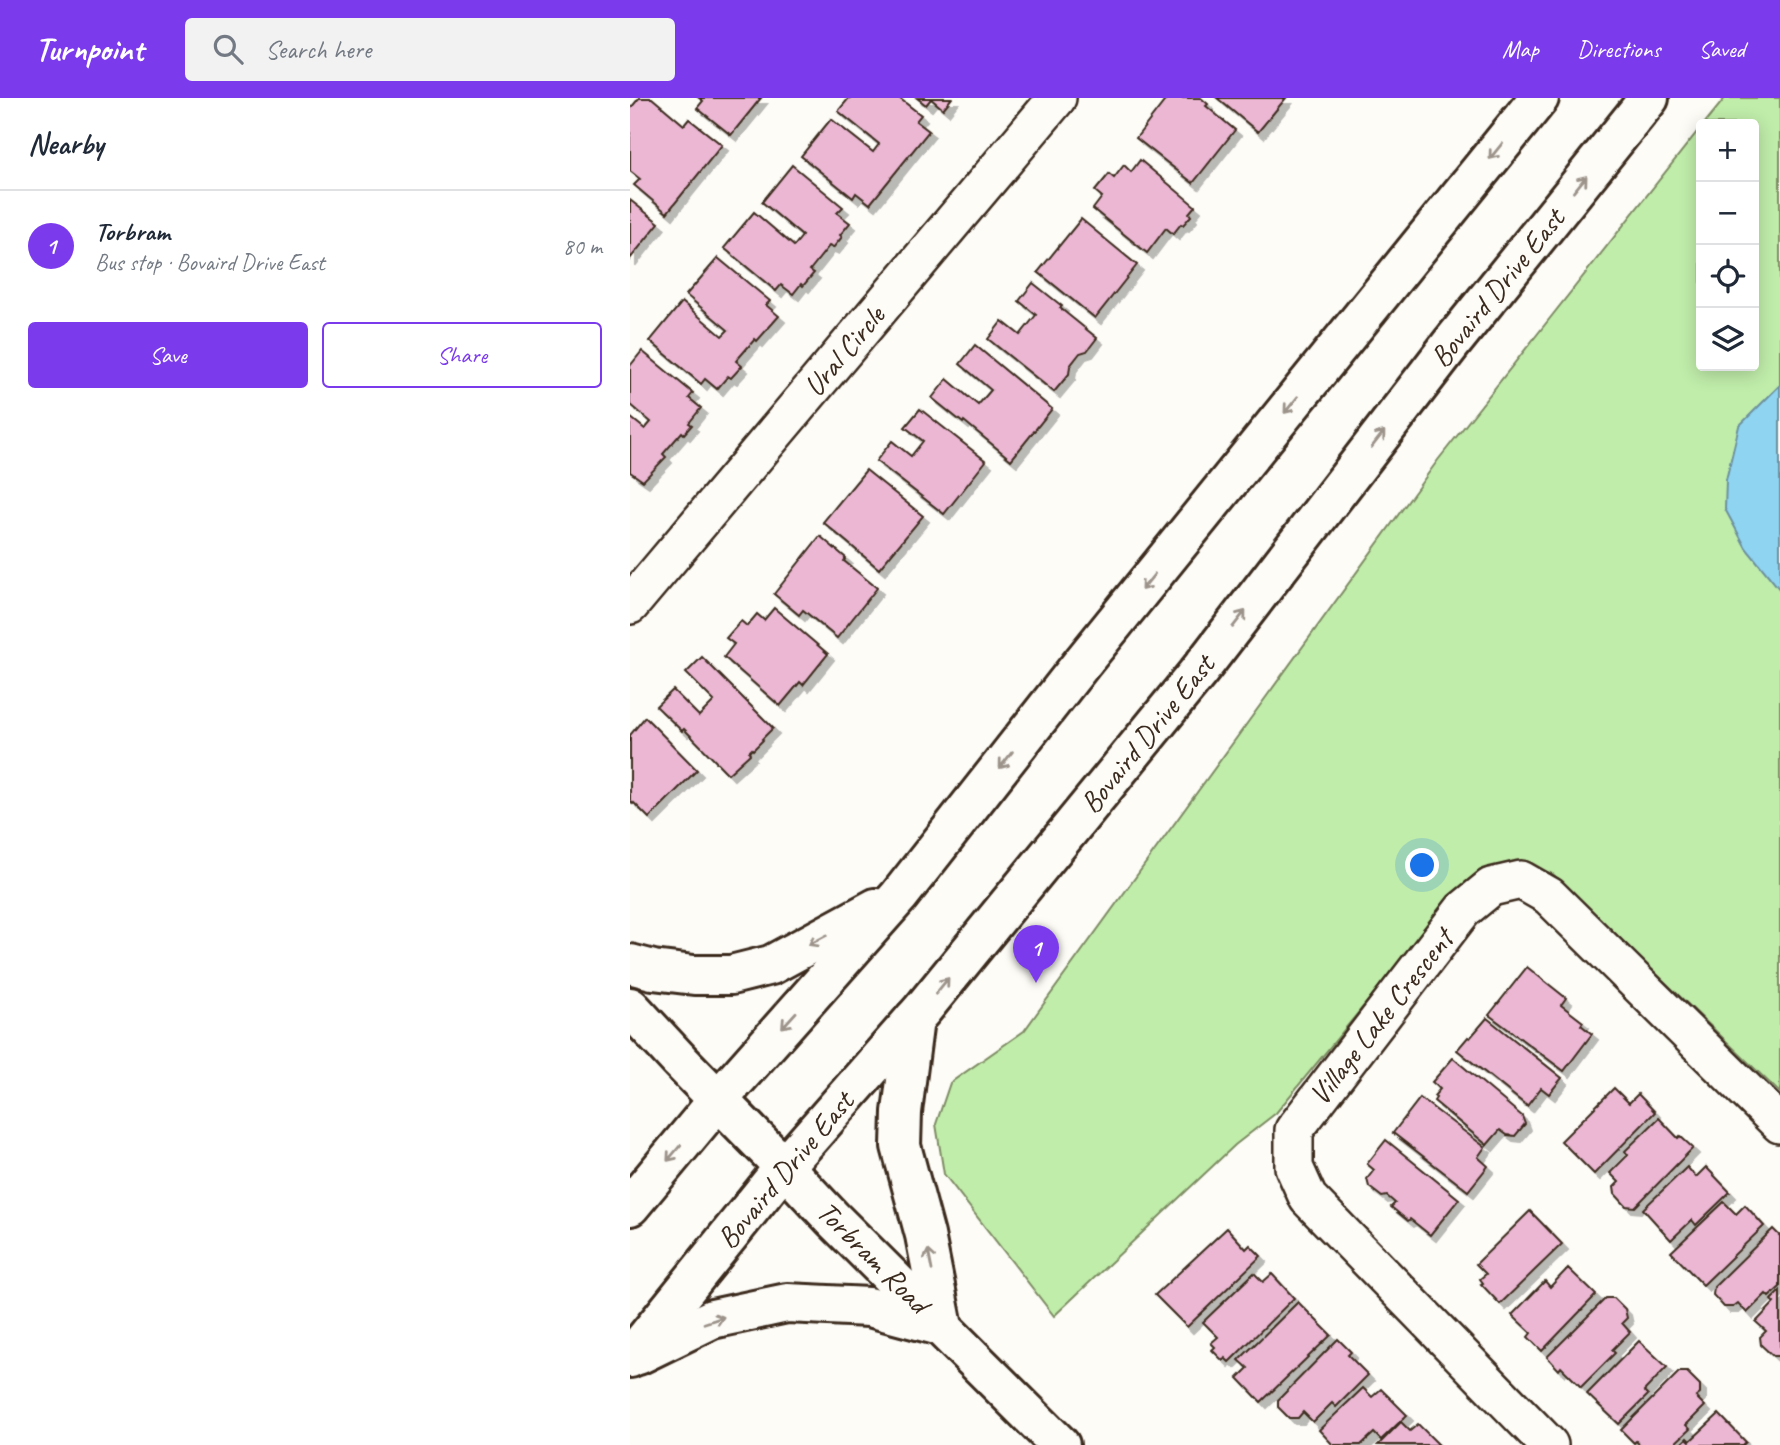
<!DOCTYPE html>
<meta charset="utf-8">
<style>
body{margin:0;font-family:Caveat,sans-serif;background:#f2f2f3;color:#1f2937}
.controls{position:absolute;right:21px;top:21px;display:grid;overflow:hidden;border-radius:7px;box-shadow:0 4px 18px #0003}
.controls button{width:63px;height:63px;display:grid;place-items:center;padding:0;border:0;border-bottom:2px solid #e0e1e3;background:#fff;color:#1f2937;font:35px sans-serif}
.you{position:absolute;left:793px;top:768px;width:24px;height:24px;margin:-18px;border:5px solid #fff;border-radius:50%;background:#1a73e8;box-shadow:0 0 0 10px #1a73e833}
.badge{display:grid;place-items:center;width:46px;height:46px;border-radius:50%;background:#7c3aed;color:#fff;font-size:23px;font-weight:700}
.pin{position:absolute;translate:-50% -58px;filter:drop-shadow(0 2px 4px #0008)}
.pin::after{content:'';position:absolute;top:37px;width:24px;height:21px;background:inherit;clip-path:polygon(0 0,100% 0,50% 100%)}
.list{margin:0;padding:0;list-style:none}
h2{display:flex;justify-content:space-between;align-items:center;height:91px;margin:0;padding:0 28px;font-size:30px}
h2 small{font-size:23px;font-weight:400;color:#747a83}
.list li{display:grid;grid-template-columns:46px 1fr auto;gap:21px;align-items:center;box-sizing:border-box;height:112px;padding:0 28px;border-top:2px solid #e0e1e3}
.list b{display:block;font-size:26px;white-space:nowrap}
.list p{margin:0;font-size:23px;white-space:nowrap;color:#747a83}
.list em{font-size:23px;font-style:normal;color:#747a83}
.actions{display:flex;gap:14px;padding:21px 28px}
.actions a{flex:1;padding:16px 0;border:2px solid #7c3aed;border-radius:7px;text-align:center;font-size:24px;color:#7c3aed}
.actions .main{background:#7c3aed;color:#fff}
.icon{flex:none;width:38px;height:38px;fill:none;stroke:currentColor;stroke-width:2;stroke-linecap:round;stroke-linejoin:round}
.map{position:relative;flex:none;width:1150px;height:1347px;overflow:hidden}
header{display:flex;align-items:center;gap:42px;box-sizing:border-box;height:98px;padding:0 35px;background:#7c3aed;color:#fff}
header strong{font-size:33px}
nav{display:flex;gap:38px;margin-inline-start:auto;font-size:24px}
.search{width:490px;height:63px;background:#f2f2f3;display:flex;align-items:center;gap:18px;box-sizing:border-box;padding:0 24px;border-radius:7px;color:#747a83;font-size:26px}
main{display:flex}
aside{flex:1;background:#fff}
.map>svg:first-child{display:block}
</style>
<header>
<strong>Turnpoint</strong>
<div class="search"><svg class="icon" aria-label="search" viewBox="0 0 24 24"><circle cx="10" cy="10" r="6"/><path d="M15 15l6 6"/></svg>Search here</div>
<nav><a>Map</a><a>Directions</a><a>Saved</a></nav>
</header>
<main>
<aside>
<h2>Nearby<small></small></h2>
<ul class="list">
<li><span class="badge">1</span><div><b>Torbram</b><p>Bus stop · Bovaird Drive East</p></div><em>80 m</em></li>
</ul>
<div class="actions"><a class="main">Save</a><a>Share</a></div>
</aside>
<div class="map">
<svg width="1150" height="1347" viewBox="0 0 1150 1347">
<defs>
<filter id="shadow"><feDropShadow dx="6" dy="6" stdDeviation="0" flood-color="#0004"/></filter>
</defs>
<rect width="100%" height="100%" fill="#fdfcf7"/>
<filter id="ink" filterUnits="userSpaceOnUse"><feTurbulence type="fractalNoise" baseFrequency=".0143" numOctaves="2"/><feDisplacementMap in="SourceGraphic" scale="14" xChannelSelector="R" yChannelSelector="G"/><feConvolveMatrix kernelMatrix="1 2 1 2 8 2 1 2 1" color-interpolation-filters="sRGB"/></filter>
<g filter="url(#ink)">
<path fill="#c0edaa" stroke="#7e8c64" stroke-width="2" d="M1095,0H1150V995L923,776L900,768L852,774L832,788L646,1015L605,1047L424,1218L314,1076L306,1026L320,985L394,933L808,362L1071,29V268H1124V26H1074Z"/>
<path fill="#8fd4f1" stroke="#6d909d" stroke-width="2" d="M1150,287V492L1116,450L1095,411L1096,382L1109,328Z"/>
<g fill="#ebb7d3" stroke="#3b2a1e" stroke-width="2" filter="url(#shadow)">
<path d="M9,0H22L54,27L59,21L92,47L37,115L4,87L10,81L0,73V11Z"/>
<path d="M69,0H131L101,37L67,10L73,3Z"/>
<path d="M219,0H269L291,17L286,23L299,33L240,106L226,95L223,100L171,58L201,21L243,54L249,46L208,13Z"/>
<path d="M287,0H322L313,11L301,1L296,7Z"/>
<path d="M537,0H571L578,6L576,8L605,32L563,85L506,40Z"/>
<path d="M587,0H656L628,34Z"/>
<path d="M510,62L565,108L559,115L561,118L553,127L551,126L543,136L536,130L517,155L463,111L472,99L465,93L479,76L484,80L494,67L501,74Z"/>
<path d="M162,67L213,109L207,115L220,125L210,137L212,139L203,150L199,148L180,172L184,175L173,188L171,186L163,196L151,187L146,193L94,150L124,114L164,148L172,138L132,104Z"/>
<path d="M0,102L29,125L0,161Z"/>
<path d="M451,121L507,167L465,220L408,174Z"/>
<path d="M88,160L140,203L136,207L149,218L127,243L125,241L106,263L112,268L101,280L98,278L87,291L75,281L71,286L20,243L52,204L92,238L98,232L56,197Z"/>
<path d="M403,185L432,208L430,210L467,240L457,253L450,255L440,268L439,276L424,294L358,241L372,223L390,237L406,217L389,203Z"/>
<path d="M345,247L422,311L381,362L334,323L333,325L302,300L317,281L348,307L361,292L330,266Z"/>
<path d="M12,253L63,295L59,300L71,310L59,325L62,327L54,336L52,334L33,356L36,359L13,383L0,374V319L15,331L21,324L0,306V268Z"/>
<path d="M290,311L356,363L314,416L246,363L262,343L281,358L293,343L275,329Z"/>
<path d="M236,372L293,418L249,471L193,424Z"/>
<path d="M190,438L216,460L214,463L247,490L207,540L173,512L169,517L144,496Z"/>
<path d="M144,510L198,556L173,587L170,584L150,608L94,559L104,546L96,540L111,523L117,528L127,516L134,522Z"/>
<path d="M72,559L143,630L132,641L133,642L123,652L122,651L119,654L120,656L98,676L54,631L52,633L26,608L43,592L69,618L84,603L56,575Z"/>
<path d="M15,619L67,672L19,720L4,705L3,706L0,702V637Z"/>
<path d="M897,869L936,900L931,907L953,924L951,927L962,936L934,973L859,917Z"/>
<path d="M857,920L932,980L919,996L911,990L897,1008L827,952L838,939L840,940Z"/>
<path d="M823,960L892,1018L895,1026L885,1038L877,1037L870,1032L857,1047L804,1003L806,1000L804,998L810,991L802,984Z"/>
<path d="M984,990L999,1005L1008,996L1025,1014L964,1076L931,1043Z"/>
<path d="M790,1000L855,1049L848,1059L858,1068L838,1093L763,1035Z"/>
<path d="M1029,1020L1048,1040L1050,1038L1063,1050L1005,1109L996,1108L985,1096L984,1089L989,1084L980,1075L998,1057L995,1053Z"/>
<path d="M756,1042L829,1101L800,1137L780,1121L778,1123L761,1109L765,1105L757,1098L752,1099L739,1089L737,1081L744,1072L737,1066Z"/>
<path d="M1057,1069L1066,1079L1076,1069L1100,1094L1066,1127L1062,1122L1041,1142L1013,1111Z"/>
<path d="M1094,1104L1106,1116L1115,1107L1134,1128L1073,1187L1041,1154Z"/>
<path d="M900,1113L932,1146L870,1206L851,1186L853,1185L850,1181L856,1176L846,1166Z"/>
<path d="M597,1130L616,1151L620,1147L631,1158L557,1229L525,1197Z"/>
<path d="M1143,1131L1150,1138V1189L1139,1199L1136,1196L1117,1215L1108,1205L1103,1209H1094L1083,1197L1084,1189Z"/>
<path d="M938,1170L966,1197L912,1253L898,1239L901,1235L882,1217L915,1183L920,1189Z"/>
<path d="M624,1175L633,1184L642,1176L664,1200L599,1264L595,1260L593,1263L582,1252L585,1249L581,1245L588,1239L573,1224Z"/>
<path d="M1150,1193V1258H1143L1131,1247L1130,1239L1136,1233L1126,1224L1144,1205L1141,1202Z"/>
<path d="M976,1200H984L995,1211L997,1220L992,1225L1000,1234L982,1252L985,1255L951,1289L931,1269L929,1272L917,1259Z"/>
<path d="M668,1204L701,1237L631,1304L608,1280L618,1270L609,1262Z"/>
<path d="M708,1241L721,1254L718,1257L738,1277L706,1309L702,1305L683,1324L673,1314L668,1320H659L648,1309V1302Z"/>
<path d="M1009,1243L1037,1269L1014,1293L1018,1297L989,1326L957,1296Z"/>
<path d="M1049,1274H1057L1070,1287V1296L1066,1299L1075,1308L1056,1327L1060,1331L1043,1347H1010L1006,1343L1004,1345L991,1332Z"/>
<path d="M733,1290L742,1299L751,1291L777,1317L751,1342L744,1335L731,1347H703L689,1332Z"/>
<path d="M1089,1316L1116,1344L1113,1347H1050L1057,1340L1060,1343Z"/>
<path d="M771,1324L780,1333L788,1326L809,1347H748Z"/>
</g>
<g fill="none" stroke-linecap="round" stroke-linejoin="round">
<g stroke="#3b2a1e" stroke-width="42">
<g id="street">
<path d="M0,507L427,0"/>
<path d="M919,1347L678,1100L664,1069V1032L833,812L861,789L891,782L919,798L1150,1026"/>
</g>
</g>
<g stroke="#3b2a1e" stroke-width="44">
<g id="secondary">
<path d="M0,866L23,872L64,877H101L141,867L246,810"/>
<path d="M0,909L50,963L154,1069L203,1121L430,1347"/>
<path d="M284,921L272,1014L271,1048L295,1137L313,1229"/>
<path d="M0,1108L88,1002L269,798L452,565L909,0"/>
<path d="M8,1257L82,1221L157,1205L239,1209L310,1228"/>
<path d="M0,1260L154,1069L292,912L570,572L821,246L1019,0"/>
</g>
</g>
<use href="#street" stroke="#fdfcf7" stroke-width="37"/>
<use href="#secondary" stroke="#fdfcf7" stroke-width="38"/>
</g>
<defs><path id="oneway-shaft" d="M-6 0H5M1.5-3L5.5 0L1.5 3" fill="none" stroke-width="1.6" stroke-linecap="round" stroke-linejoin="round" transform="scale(1.75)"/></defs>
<g stroke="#9c938a">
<use href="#oneway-shaft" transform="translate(866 53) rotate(129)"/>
<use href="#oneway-shaft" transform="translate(950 86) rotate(-51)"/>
<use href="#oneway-shaft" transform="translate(661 307) rotate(129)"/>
<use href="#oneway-shaft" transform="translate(748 341) rotate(-52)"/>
<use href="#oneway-shaft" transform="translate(518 484) rotate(129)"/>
<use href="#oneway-shaft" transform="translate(609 521) rotate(-52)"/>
<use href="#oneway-shaft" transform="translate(376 662) rotate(128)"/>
<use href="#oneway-shaft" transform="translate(188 842) rotate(152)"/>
<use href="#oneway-shaft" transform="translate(312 888) rotate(-51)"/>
<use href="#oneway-shaft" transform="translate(159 922) rotate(132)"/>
<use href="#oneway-shaft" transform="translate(44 1055) rotate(130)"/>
<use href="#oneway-shaft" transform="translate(300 1162) rotate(-101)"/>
<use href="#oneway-shaft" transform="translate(84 1222) rotate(-18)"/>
</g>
</g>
<g text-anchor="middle" stroke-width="5" stroke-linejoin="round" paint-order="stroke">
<g font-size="30" fill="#3b2a1e" stroke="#fdfcf7">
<text transform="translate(867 190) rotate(-51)" y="10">Bovaird Drive East</text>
<text transform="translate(214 253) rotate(-50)" y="10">Ural Circle</text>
<text transform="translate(517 636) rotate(-51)" y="10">Bovaird Drive East</text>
<text transform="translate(751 919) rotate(-52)" y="10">Village Lake Crescent</text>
<text transform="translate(155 1072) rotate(-50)" y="10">Bovaird Drive East</text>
<text transform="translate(243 1159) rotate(45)" y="10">Torbram Road</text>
</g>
</g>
</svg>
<div class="controls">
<button>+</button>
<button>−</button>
<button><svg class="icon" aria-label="locate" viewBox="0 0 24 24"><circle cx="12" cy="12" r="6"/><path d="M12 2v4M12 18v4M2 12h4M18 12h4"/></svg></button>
<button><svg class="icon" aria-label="layers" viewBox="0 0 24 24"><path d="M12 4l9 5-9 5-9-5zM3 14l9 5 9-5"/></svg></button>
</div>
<div class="you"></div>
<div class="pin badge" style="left:406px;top:885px">1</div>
</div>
</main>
